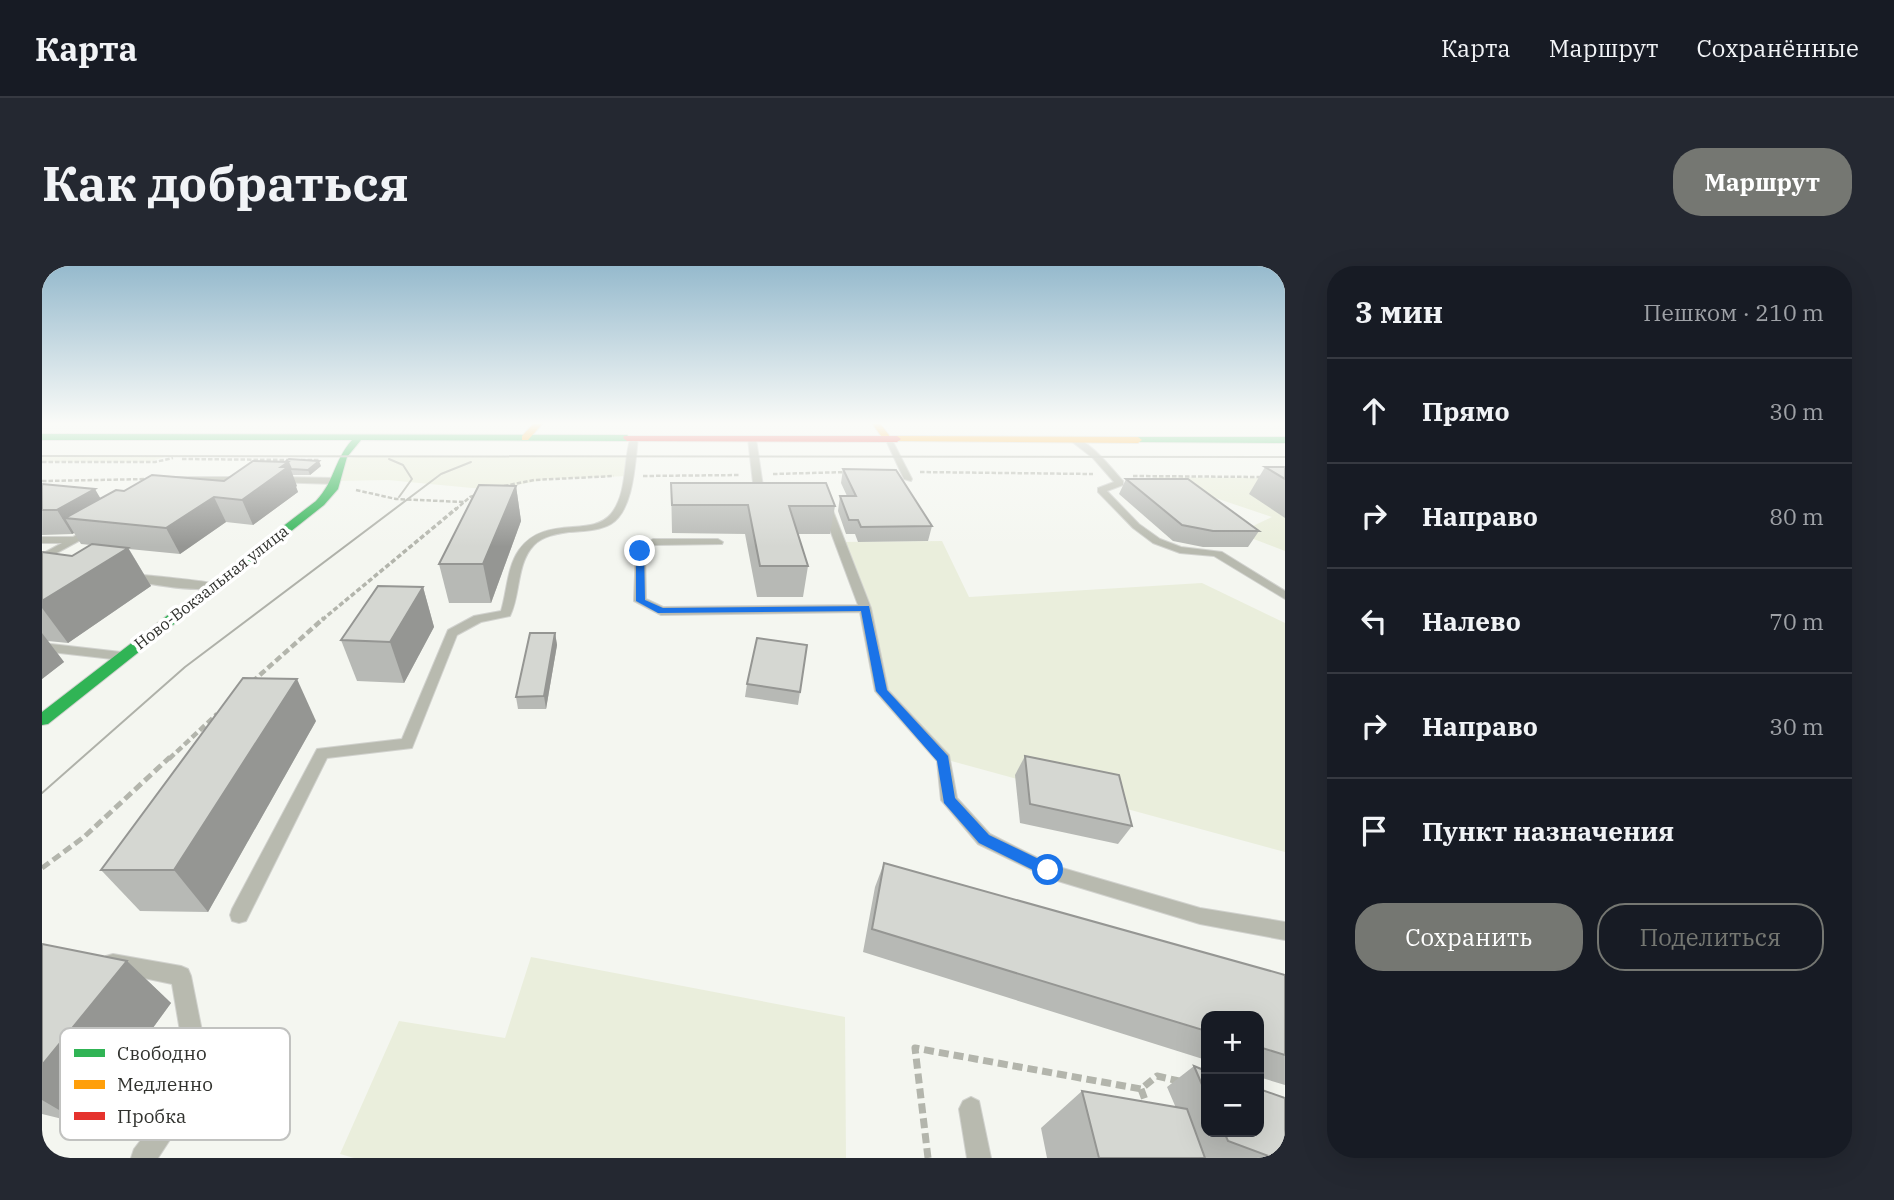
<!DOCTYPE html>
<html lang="ru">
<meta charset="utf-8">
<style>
body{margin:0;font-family:"IBM Plex Serif",serif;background:#242831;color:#f1f3f6}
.controls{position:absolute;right:21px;bottom:21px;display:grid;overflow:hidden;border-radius:14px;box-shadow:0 7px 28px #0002}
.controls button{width:63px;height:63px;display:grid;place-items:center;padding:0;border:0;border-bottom:2px solid #363941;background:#171b24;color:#f1f3f6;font:35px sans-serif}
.stop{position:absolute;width:21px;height:21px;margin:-16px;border:5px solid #1a73e8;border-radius:50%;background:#fff}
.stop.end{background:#1a73e8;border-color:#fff;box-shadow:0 2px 7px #0008}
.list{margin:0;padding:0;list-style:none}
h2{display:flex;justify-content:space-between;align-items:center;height:91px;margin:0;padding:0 28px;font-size:30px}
h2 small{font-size:23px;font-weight:400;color:#9ea1a6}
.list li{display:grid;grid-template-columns:46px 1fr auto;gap:21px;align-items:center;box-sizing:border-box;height:105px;padding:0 28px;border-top:2px solid #363941}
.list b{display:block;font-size:26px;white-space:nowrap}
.list em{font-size:23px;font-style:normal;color:#9ea1a6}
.actions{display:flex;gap:14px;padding:21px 28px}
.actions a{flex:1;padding:16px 0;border:2px solid #757772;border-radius:28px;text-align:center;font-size:24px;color:#757772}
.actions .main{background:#757772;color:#fff}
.icon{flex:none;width:38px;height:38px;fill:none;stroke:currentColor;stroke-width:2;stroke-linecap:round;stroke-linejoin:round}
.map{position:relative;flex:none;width:1243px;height:892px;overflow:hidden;border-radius:28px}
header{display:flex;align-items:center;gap:42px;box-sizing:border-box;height:98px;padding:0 35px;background:#171b24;border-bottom:2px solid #363941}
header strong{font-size:33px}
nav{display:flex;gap:38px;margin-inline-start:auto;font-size:24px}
.intro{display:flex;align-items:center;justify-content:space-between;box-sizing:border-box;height:168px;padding:0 42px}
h1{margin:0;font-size:49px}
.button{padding:18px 32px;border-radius:28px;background:#757772;color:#fff;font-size:24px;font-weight:700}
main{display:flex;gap:42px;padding:0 42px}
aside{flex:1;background:#171b24;border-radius:28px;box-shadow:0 7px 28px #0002}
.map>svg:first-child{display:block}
</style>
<header>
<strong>Карта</strong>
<nav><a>Карта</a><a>Маршрут</a><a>Сохранённые</a></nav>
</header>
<div class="intro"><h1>Как добраться</h1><a class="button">Маршрут</a></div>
<main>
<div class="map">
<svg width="1243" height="892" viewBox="0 0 1243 892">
<rect width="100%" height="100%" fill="#f4f6f0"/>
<g fill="#eaeedc">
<path d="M0,190H126L106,196H0Z"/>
<path d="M318,190L589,191L587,210L505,213L451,224L346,214L294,215L299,194Z"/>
<path d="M1111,211L1243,212V285L1196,267L1230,251Z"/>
<path d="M900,275L927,331L1160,317L1243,357V586L902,493L838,417L799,276Z"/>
<path d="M489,691L803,751L804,892H312L298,888L357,755L463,772Z"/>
</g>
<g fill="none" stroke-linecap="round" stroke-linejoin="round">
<g stroke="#d1d2ce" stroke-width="2">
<g id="lane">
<path d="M589,170L596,172C593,196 592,244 569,258C557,265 541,265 527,266C514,268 501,270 492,279C474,298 479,328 468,350L439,356L415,369L370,482L285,492L204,655L197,657L190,655L188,649L190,643L275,483L360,473L406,364L432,350L459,345C465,326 465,301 477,284C503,248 549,272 569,248C586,227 581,194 589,170Z"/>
<path d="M842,170L849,172L870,213L869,215L862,213Z"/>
<path d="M710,171L714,173L723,234L718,237L713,234L706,173Z"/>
<path d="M1029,171C1046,172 1070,203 1081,215V219L1065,225L1097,258L1118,273L1139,281L1180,286L1243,325V333L1172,290L1138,287L1111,277L1091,262L1056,226V222L1072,216L1051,192L1029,175Z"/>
<path d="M202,211L206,214L205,216L136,217L132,214L136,211Z"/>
<path d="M233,211L294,212L298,215L294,218L230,216L229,214Z"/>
<path d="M783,234L788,237L829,342L846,424L907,489L915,532L948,568L1010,599L1158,642L1243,656V674L1158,658L1006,612L936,578L899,534L895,495L833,425L818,346L619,349L592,335L594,283L611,273H676L681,276L680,278L613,279L603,286L604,333L621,341L816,339L778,237Z"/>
<path d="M52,260L55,261V265L0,295V288L20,277H0V271H31Z"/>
<path d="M87,308C101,309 171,315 177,319C162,329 102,317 83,313L82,311Z"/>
<path d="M0,377L79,386L85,390L79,394L0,385Z"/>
<path d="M71,688L139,700L146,703L149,710L160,765L150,840L116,892H89L92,883L128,836L138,765L130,718L64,704L61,697L64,690Z"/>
<path d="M929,831L937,835L949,892H925L917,843L921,835Z"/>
</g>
</g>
<g stroke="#d1d2ce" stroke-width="2">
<g id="fast">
<path d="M0,168L585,169L589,172L585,175L319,174L305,191L296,223L282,239L6,458L0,459V446L274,235C293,215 291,196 310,174H0Z"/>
<path d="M1096,171H1243V177L1093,176L1092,174Z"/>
</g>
</g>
<g stroke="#d1d2ce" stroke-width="2">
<g id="slow">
<path d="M493,156H502L486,174H480V170Z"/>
<path d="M829,156H837L849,172L848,174H842Z"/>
<path d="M855,170L1096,171L1100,174L1096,177L852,175L851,173Z"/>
</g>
</g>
<g stroke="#d1d2ce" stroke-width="2">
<path id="jam" d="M582,170H855L859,173L855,176L585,175L581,172Z"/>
</g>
<g stroke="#b3b5ac" stroke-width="2.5" stroke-dasharray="4.5 2" stroke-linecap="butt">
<path d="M140,193L250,194"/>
<path d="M259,194H278"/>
<path d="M0,196H113L131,192"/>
<path d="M878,206L1051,208"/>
<path d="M731,208L806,206"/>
<path d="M601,210L698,209"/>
<path d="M1091,210L1222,211"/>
<path d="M0,215L106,213"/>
<path d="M462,220L492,214L572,210"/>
<path d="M314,224L354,233L422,236"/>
<path d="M413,244L428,231L437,228"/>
</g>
<path stroke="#b3b5ac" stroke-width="3.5" stroke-dasharray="5 2.5" stroke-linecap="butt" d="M280,354L415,242"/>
<g stroke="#b3b5ac" stroke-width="4.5" stroke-dasharray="7 3.5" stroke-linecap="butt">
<path d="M210,416L282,352"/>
<path d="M127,493L175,448"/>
</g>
<path stroke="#b3b5ac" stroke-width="5" stroke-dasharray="9 4.5" stroke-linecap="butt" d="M0,602L42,571L128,491"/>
<g stroke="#b3b5ac" stroke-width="7" stroke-dasharray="10 5" stroke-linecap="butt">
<path d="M1099,823L1106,842"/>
<path d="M886,892L873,782L1099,823L1115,810L1137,815"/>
</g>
<use href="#lane" fill="#b8baaf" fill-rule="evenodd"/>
<use href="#fast" fill="#30b455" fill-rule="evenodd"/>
<use href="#slow" fill="#ff9f0a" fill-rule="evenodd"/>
<use href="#jam" fill="#e5322d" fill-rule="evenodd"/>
<g stroke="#afb1a9" stroke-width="2">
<path d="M0,190L1243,191"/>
<path d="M347,193L361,199L370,213L357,231"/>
<path d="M0,527L143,401L399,208L429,196"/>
</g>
</g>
<g fill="#b7b9b5">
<path d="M211,195L279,200L268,209H250L256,226L211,259L184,256L138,288L87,283L109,320L26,377L6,375L22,396L0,413V286L30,290L49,279L39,278L32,267L30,268L0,269V218L59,232L82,225L182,215Z"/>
<path d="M1223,201H1243V252L1207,228Z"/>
<path d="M801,203L890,260L886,275L816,276L813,268H804L796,245L798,230H805L799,217Z"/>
<path d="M1084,213L1217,265L1206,281H1161L1131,275L1077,228Z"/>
<path d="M629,217L793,240L788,268H756L766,300L761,331H715L703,268L630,267Z"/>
<path d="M474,220L479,255L449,337H407L397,298Z"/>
<path d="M381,321L392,361L362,417L315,415L299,374Z"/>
<path d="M513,367L515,379L504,443H476L474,431Z"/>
<path d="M765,379L756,439L703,431L705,418Z"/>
<path d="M274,455L166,646L98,645L59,604Z"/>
<path d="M983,490L1090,560L1076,578L978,557L973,509Z"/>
<path d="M842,597L1243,709V819L1217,811V750H1164V794L821,686L833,621Z"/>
<path d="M0,678L85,695L129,737L41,858L0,848Z"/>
<path d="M1152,800L1164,805V866H1217L1243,892H1005L999,862L1040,825L1134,842L1125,821Z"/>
</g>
<g fill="#959693">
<path d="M277,195L279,200L268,209L266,204Z"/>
<path d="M246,196L255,220L254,221L256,226L211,259L200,234Z"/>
<path d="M474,220L479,255L449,337L441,298Z"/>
<path d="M53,223L67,247L23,252L32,267L30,268L15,244Z"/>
<path d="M172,231L184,256L138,288L124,262Z"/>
<path d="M86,282L109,320L26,377L0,342V335Z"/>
<path d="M381,321L392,361L362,417L348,376Z"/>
<path d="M0,367L22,396L0,413Z"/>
<path d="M513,367L515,379L504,443L502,430Z"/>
<path d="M255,413L274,455L166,646L132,604Z"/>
<path d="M85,695L129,737L41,858L0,834V799Z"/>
</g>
<g fill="#d5d7d2" stroke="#959693" stroke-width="2">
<path d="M247,193L277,195L266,204L249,203L246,196H243Z"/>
<path d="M211,195L246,196L239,201H246L200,234L172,231L124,262L23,252L74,224L82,225L110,209L182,215Z"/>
<path d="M1223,201H1243V213Z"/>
<path d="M801,203L854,204L890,260L819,261L816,254H807L798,230H814Z"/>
<path d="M1084,213H1146L1217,265H1171L1140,259Z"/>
<path d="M629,217H784L793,240H747L766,300H718L706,239H630Z"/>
<path d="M0,218L53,223L15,244H0Z"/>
<path d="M437,219L474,220L441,298H397Z"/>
<path d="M50,278L86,282L0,335V286L30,290Z"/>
<path d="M336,320L381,321L348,376L299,374Z"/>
<path d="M488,367H513L502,430L474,431Z"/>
<path d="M715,372L765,379L758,426L705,418Z"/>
<path d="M201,412L255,413L132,604H59Z"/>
<path d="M983,490L1077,509L1090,560L988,538Z"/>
<path d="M842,597L1243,709V789L1217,781V750H1164V765L830,663Z"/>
<path d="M0,678L85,695L0,799Z"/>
<path d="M1152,800L1164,805V828Z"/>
<path d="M1217,823L1243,832V892H1232L1186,875L1182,866H1217Z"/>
<path d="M1040,825L1145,843L1163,892H1057Z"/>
</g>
<linearGradient id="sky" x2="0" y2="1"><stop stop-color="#96bacd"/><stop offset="0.56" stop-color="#fafbf8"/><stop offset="1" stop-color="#fafbf8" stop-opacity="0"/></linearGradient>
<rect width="1243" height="281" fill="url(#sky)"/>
<path fill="#1a73e8" d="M598,282L602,285L603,334L621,342L827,340L845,424L906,490L913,532L947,569L1011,600V609H1001L937,577L902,537L895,495L834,425L819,345L616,347L594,335V285Z"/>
<g text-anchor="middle" stroke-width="7" stroke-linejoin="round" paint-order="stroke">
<g font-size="16" fill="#31322e" stroke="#fff">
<text transform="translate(169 321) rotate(-38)" y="6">Ново-Вокзальная улица</text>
</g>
</g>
<rect x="18" y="762" width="230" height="112" rx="10" fill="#fff" stroke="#c1c2c0" stroke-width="2"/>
<rect x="32" y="783" width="31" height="8" fill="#30b455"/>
<rect x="32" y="814" width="31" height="9" fill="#ff9f0a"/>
<rect x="32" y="846" width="31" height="8" fill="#e5322d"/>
<g font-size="19" fill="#31322e">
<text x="75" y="794">Свободно</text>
<text x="75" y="825">Медленно</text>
<text x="75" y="857">Пробка</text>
</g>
</svg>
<div class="controls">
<button>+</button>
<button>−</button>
</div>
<div class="stop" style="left:1006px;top:604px"></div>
<div class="stop end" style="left:598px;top:285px"></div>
</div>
<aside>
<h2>3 мин<small>Пешком · 210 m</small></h2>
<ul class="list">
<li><svg class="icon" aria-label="ahead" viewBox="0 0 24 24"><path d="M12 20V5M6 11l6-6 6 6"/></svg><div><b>Прямо</b></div><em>30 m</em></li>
<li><svg class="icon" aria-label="right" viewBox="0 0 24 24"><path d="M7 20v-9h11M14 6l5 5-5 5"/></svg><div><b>Направо</b></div><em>80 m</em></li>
<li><svg class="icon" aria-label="left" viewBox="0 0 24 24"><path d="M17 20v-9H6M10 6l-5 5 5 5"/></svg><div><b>Налево</b></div><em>70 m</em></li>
<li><svg class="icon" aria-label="right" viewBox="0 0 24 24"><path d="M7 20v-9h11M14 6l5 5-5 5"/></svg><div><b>Направо</b></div><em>30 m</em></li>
<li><svg class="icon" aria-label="arrive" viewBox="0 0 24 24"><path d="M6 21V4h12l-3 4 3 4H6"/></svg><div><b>Пункт назначения</b></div></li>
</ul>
<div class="actions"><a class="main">Сохранить</a><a>Поделиться</a></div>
</aside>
</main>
